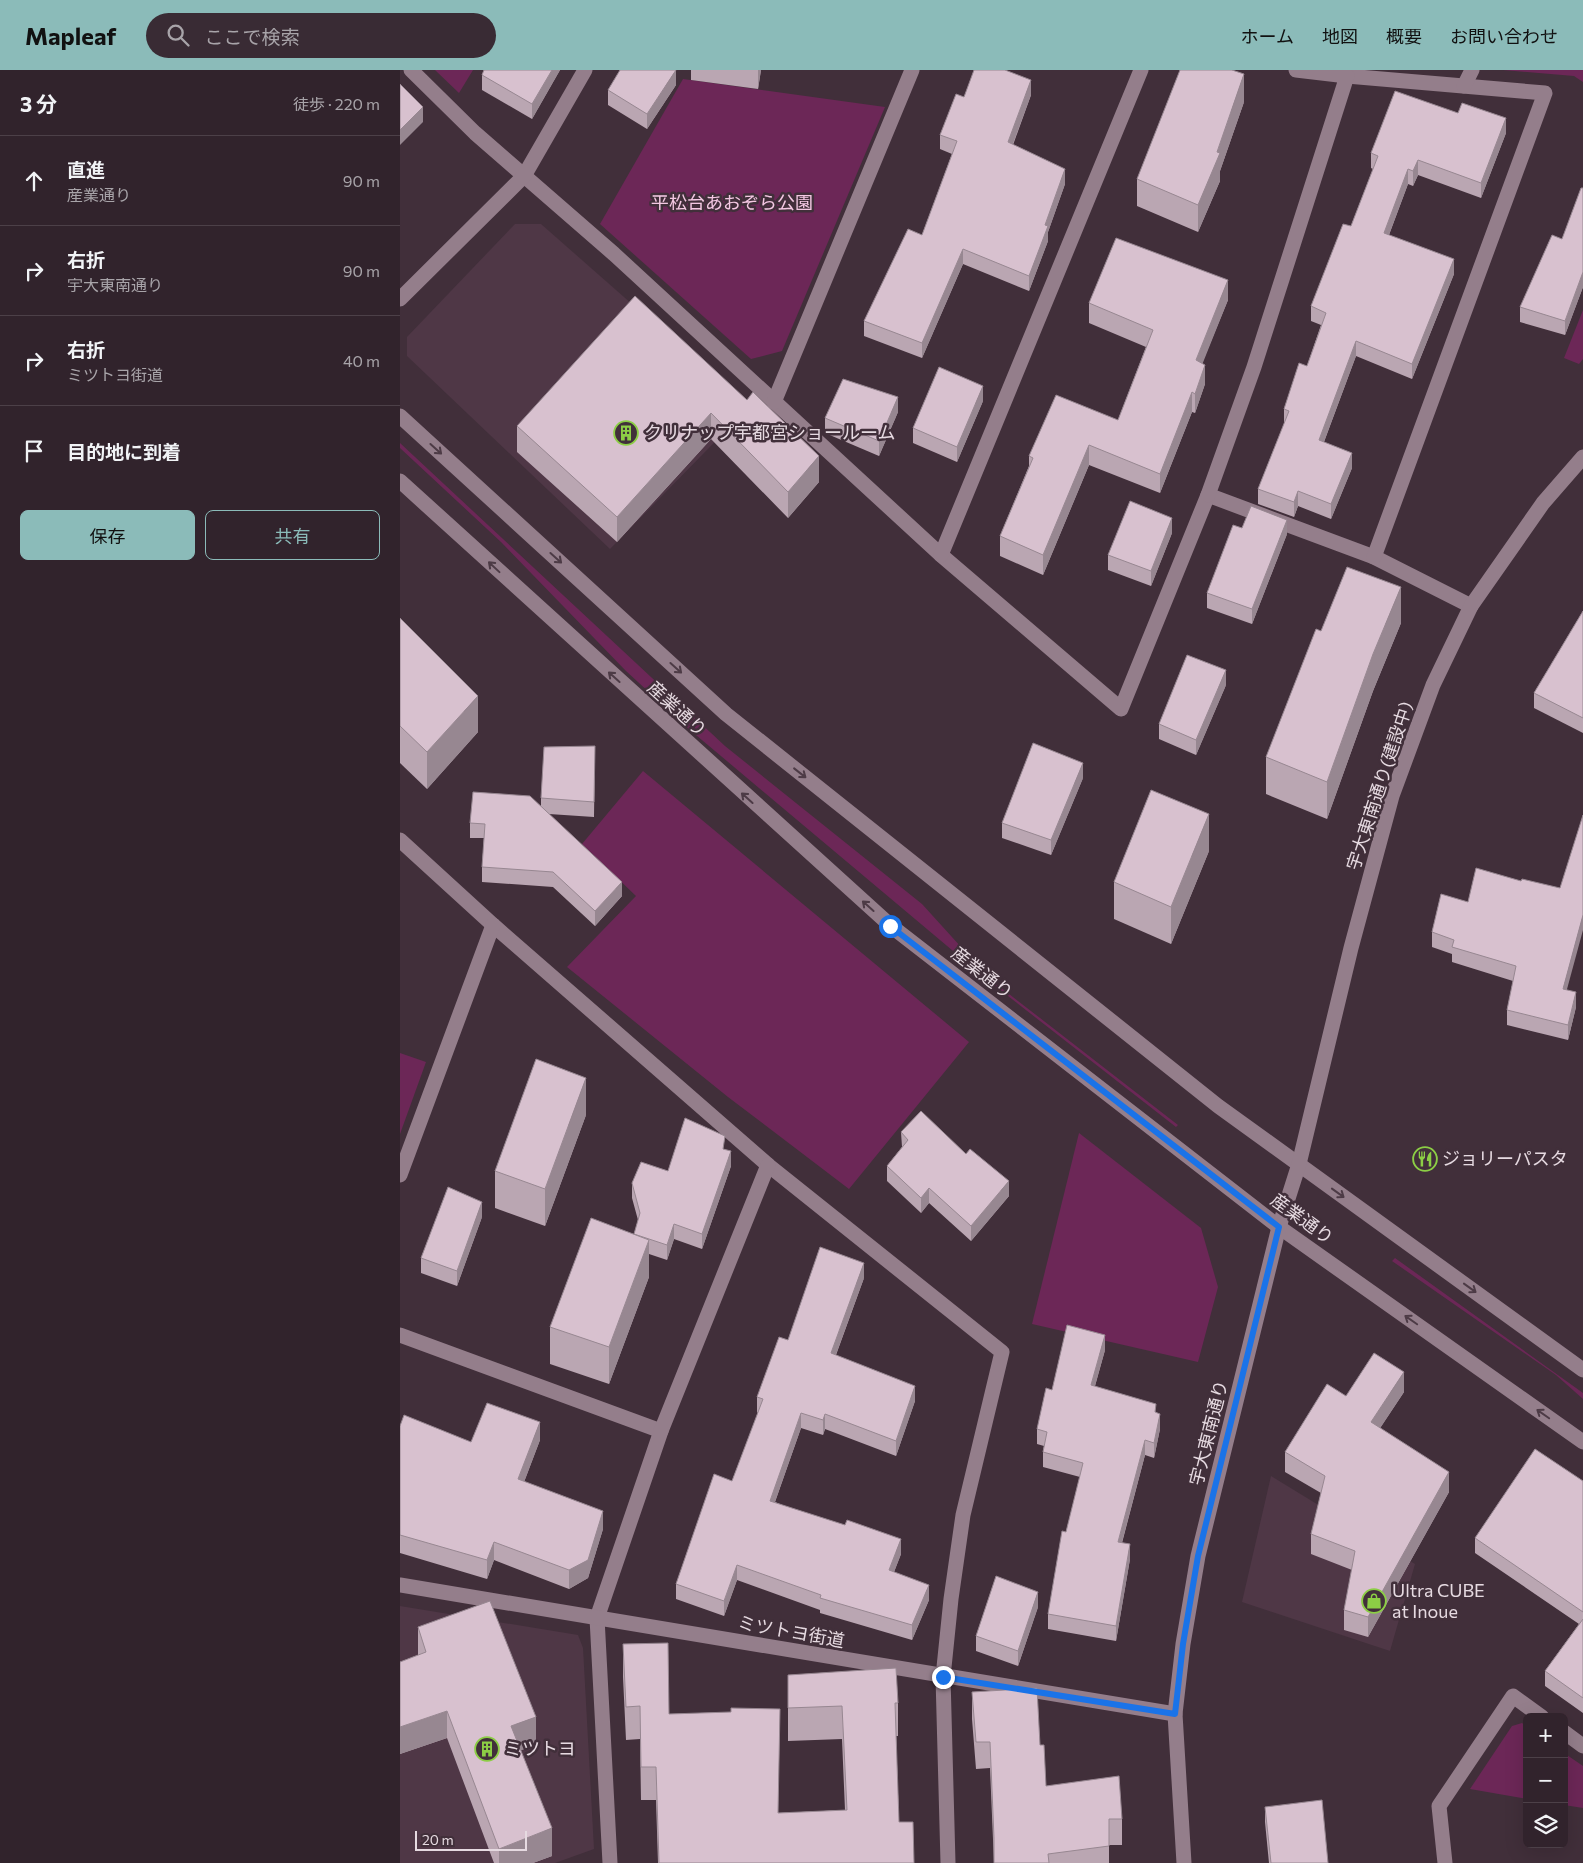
<!DOCTYPE html>
<html lang="ja">
<meta charset="utf-8">
<style>
body{margin:0;font-family:Commissioner,"Noto Sans JP",sans-serif;background:#392b34;color:#f1f3f6}
.controls{position:absolute;right:15px;bottom:15px;display:grid;overflow:hidden;border-radius:8px;box-shadow:0 5px 20px #0002}
.controls button{width:45px;height:45px;display:grid;place-items:center;padding:0;border:0;border-bottom:1px solid #4c4048;background:#31232c;color:#f1f3f6;font:25px sans-serif}
.scale{position:absolute;left:15px;bottom:12px;width:112px;box-sizing:border-box;padding-left:5px;border:2px solid #e6dae1;border-top:0;font-size:14px;line-height:18px;white-space:nowrap;color:#e6dae1;-webkit-text-stroke:4px #412f3a;paint-order:stroke}
.stop{position:absolute;width:15px;height:15px;margin:-11px;border:4px solid #1a73e8;border-radius:50%;background:#fff}
.stop.end{background:#1a73e8;border-color:#fff;box-shadow:0 1px 5px #0008}
.list{margin:0;padding:0;list-style:none}
h2{display:flex;justify-content:space-between;align-items:center;height:65px;margin:0;padding:0 20px;font-size:21px}
h2 small{font-size:16px;font-weight:400;color:#a8a4a9}
.list li{display:grid;grid-template-columns:32px 1fr auto;gap:15px;align-items:center;box-sizing:border-box;height:90px;padding:0 20px;border-top:1px solid #4c4048}
.list b{display:block;font-size:19px;white-space:nowrap}
.list p{margin:0;font-size:16px;white-space:nowrap;color:#a8a4a9}
.list em{font-size:16px;font-style:normal;color:#a8a4a9}
.actions{display:flex;gap:10px;padding:15px 20px}
.actions a{flex:1;padding:11px 0;border:1px solid #8bbbb9;border-radius:8px;text-align:center;font-size:18px;color:#8bbbb9}
.actions .main{background:#8bbbb9;color:#111}
.icon{flex:none;width:28px;height:28px;fill:none;stroke:currentColor;stroke-width:2;stroke-linecap:round;stroke-linejoin:round}
.map{position:relative;flex:none;width:1183px;height:1793px;overflow:hidden}
header{display:flex;align-items:center;gap:30px;box-sizing:border-box;height:70px;padding:0 25px;background:#8bbbb9;color:#111}
header strong{font-size:24px}
nav{display:flex;gap:28px;margin-inline-start:auto;font-size:18px}
.search{width:350px;height:45px;background:#392b34;display:flex;align-items:center;gap:12px;box-sizing:border-box;padding:0 18px;border-radius:28px;color:#a8a4a9;font-size:19px}
main{display:flex}
aside{flex:1;background:#31232c}
.map>svg:first-child{display:block}
</style>
<header>
<strong>Mapleaf</strong>
<div class="search"><svg class="icon" aria-label="search" viewBox="0 0 24 24"><circle cx="10" cy="10" r="6"/><path d="M15 15l6 6"/></svg>ここで検索</div>
<nav><a>ホーム</a><a>地図</a><a>概要</a><a>お問い合わせ</a></nav>
</header>
<main>
<aside>
<h2>3 分<small>徒歩 · 220 m</small></h2>
<ul class="list">
<li><svg class="icon" aria-label="ahead" viewBox="0 0 24 24"><path d="M12 20V5M6 11l6-6 6 6"/></svg><div><b>直進</b><p>産業通り</p></div><em>90 m</em></li>
<li><svg class="icon" aria-label="right" viewBox="0 0 24 24"><path d="M7 20v-9h11M14 6l5 5-5 5"/></svg><div><b>右折</b><p>宇大東南通り</p></div><em>90 m</em></li>
<li><svg class="icon" aria-label="right" viewBox="0 0 24 24"><path d="M7 20v-9h11M14 6l5 5-5 5"/></svg><div><b>右折</b><p>ミツトヨ街道</p></div><em>40 m</em></li>
<li><svg class="icon" aria-label="arrive" viewBox="0 0 24 24"><path d="M6 21V4h12l-3 4 3 4H6"/></svg><div><b>目的地に到着</b></div></li>
</ul>
<div class="actions"><a class="main">保存</a><a>共有</a></div>
</aside>
<div class="map">
<svg width="1183" height="1793" viewBox="0 0 1183 1793">
<rect width="100%" height="100%" fill="#412f3a"/>
<g fill="#4f3746">
<path d="M115,154H141L349,337L210,479L7,286V267Z"/>
<path d="M871,1406L1015,1494L990,1581L842,1532Z"/>
<path d="M0,1536L178,1565L183,1578L194,1779L155,1793H0Z"/>
</g>
<g fill="#6c2757">
<path d="M35,0H73L59,23Z"/>
<path d="M1103,0H1183V12L1174,6Z"/>
<path d="M283,9L485,37L382,281L351,289L200,154Z"/>
<path d="M1183,240V289L1179,294L1164,288Z"/>
<path d="M0,373L325,676L522,834L591,910L778,1055L776,1057L590,912L290,660L226,601L101,472L0,378Z"/>
<path d="M243,701L569,972L449,1119L328,1027L167,897L236,826L182,774Z"/>
<path d="M0,983L26,992L0,1064Z"/>
<path d="M679,1063L801,1158L818,1217L798,1292L632,1254Z"/>
<path d="M995,1188L1183,1323V1329L1156,1305L992,1191Z"/>
<path d="M1122,1653L1127,1657V1729L1070,1719L1112,1656Z"/>
<path d="M1164,1683L1183,1696V1738L1164,1735Z"/>
</g>
<g fill="none" stroke-linecap="round" stroke-linejoin="round">
<g stroke="#947e8b" stroke-width="15">
<path d="M11,0L75,63L214,184L541,485L721,639L808,425L974,487L1071,536"/>
<path d="M947,6L1145,23L974,487"/>
<path d="M1064,16L1072,0"/>
<path d="M0,229L124,106L185,0"/>
<path d="M374,332L512,0"/>
<path d="M808,425L854,297L947,6L896,0"/>
<path d="M541,485L741,0"/>
<path d="M0,770L93,855L368,1095L602,1282L563,1445L551,1529L543,1607L548,1793"/>
<path d="M0,1105L93,855"/>
<path d="M0,1265L261,1361"/>
<path d="M1164,1662L1183,1676"/>
<path d="M210,1793L197,1548L261,1361L368,1095"/>
<path d="M1045,1793L1039,1736L1113,1626L1142,1647"/>
</g>
<g stroke="#947e8b" stroke-width="15">
<path d="M0,346L326,644L818,1036L1183,1300"/>
<path d="M0,411L491,856L879,1157L1183,1372"/>
<path d="M0,1515L775,1644"/>
<path d="M784,1793L775,1644L783,1574L798,1486L879,1157L899,1094L951,878L992,726L1033,615L1071,536L1143,433L1183,387"/>
</g>
</g>
<g fill="#baa6b2">
<path d="M84,0H160L132,49L82,20V5Z"/>
<path d="M291,0H361L358,19L291,10Z"/>
<path d="M276,15L247,59L208,35V20Z"/>
<path d="M631,25L613,75L665,114L648,162V171L629,221L563,194L522,288L464,266V251L522,165L552,84L540,79V65L564,27Z"/>
<path d="M844,32L820,101V111L798,162L737,136V109Z"/>
<path d="M1106,63L1081,128L1018,105L1013,116L1008,114L989,165L1054,204L1012,309L956,286L924,372L952,398L931,449L898,436L894,447L858,434V419L884,354V339L907,296L921,255L911,251V236L951,156L973,99L971,98V83Z"/>
<path d="M1183,118V217L1165,265L1120,252V237L1162,169Z"/>
<path d="M828,230L802,293L805,314L795,343L792,342L760,423L689,395L643,505L600,486V466L629,396V386L718,350L746,277L689,253V233Z"/>
<path d="M347,330L419,412L388,448L311,369L217,472L117,382V356Z"/>
<path d="M583,331L557,392L513,373V358Z"/>
<path d="M498,342L479,386L425,363V348Z"/>
<path d="M772,463L751,516L708,500V485Z"/>
<path d="M887,464L852,554L807,538V523Z"/>
<path d="M1183,541V663L1134,638V623Z"/>
<path d="M0,548L78,662L27,719L0,693Z"/>
<path d="M1001,553L973,621L927,749L866,724V687L921,561Z"/>
<path d="M826,615L796,685L759,669V654Z"/>
<path d="M195,676L194,747L149,744L222,826L195,856L153,817L82,812V797L84,768H70V753L141,736V728Z"/>
<path d="M683,708L651,785L602,768V753Z"/>
<path d="M809,781L771,874L714,849V812Z"/>
<path d="M1041,824L1167,920L1176,937L1168,970L1107,955V940L1113,911L1052,892V884L1032,877V862Z"/>
<path d="M186,1045L145,1156L95,1138V1101Z"/>
<path d="M501,1062L609,1126L571,1171L529,1133L521,1143L487,1111V1096L502,1077Z"/>
<path d="M325,1079L331,1096L302,1179L274,1169L267,1190L249,1184V1207L209,1314L150,1294V1257L234,1165L238,1150L232,1128V1113L268,1101Z"/>
<path d="M82,1147L57,1216L21,1203V1188Z"/>
<path d="M464,1208L436,1285L515,1331L496,1386L425,1359L423,1365L401,1358L375,1432L501,1484L494,1502L529,1530L512,1570L420,1543V1540L337,1510L324,1546L276,1529V1514L332,1411L358,1343L357,1342V1327L388,1270Z"/>
<path d="M705,1280L695,1316L756,1342L760,1359L754,1388L745,1385L722,1473L730,1489L716,1571L648,1559V1544L666,1462L680,1407L643,1397V1382L644,1376L637,1374V1359L652,1320Z"/>
<path d="M1004,1322L980,1358L1049,1422L968,1567L944,1560V1540L952,1500L911,1484V1464L921,1423L885,1402V1382L946,1326Z"/>
<path d="M0,1356L71,1372L140,1370L124,1412L203,1459L188,1508L169,1519L94,1490L87,1509L0,1483Z"/>
<path d="M1183,1411V1643L1145,1616V1601L1179,1554L1075,1483V1468Z"/>
<path d="M638,1537L618,1596L576,1581V1566Z"/>
<path d="M18,1557L136,1675L120,1680L152,1786L133,1793H94L47,1668L0,1684V1592L18,1585Z"/>
<path d="M223,1574L269,1644L379,1743L445,1740L442,1669L388,1671V1605L498,1633V1666H496L499,1752L514,1793H258L256,1730H241L240,1669L226,1670L223,1607Z"/>
<path d="M572,1622L640,1675L646,1716L722,1749V1775H709V1793H594L590,1698L576,1699L572,1649Z"/>
<path d="M865,1737L928,1793H869L865,1752Z"/>
</g>
<g fill="#978791">
<path d="M152,0H160L132,49V34Z"/>
<path d="M276,0V15L247,59V44Z"/>
<path d="M358,0H361L358,19Z"/>
<path d="M844,4V32L820,101V111L798,162V135L817,82Z"/>
<path d="M631,10V25L608,87V72Z"/>
<path d="M23,37V52L0,75V60Z"/>
<path d="M1106,48V63L1081,128V113Z"/>
<path d="M1018,90V105L1013,116V101Z"/>
<path d="M665,99V114L648,162V171L629,221V206L645,155Z"/>
<path d="M1008,99V114L984,178V163Z"/>
<path d="M563,179V194L522,288V273Z"/>
<path d="M1054,189V204L1012,309V294Z"/>
<path d="M1183,202V217L1165,265V251Z"/>
<path d="M828,210V230L796,310V290Z"/>
<path d="M956,271V286L919,385V370Z"/>
<path d="M805,295V314L795,343V324Z"/>
<path d="M583,316V331L557,392V377Z"/>
<path d="M792,322V342L760,423V404Z"/>
<path d="M498,327V342L479,386V371Z"/>
<path d="M311,343V369L217,472V447Z"/>
<path d="M689,375V395L643,505V485Z"/>
<path d="M952,383V398L931,449V434Z"/>
<path d="M419,386V412L388,448V422Z"/>
<path d="M898,421V436L894,447V432Z"/>
<path d="M772,448V463L751,516V501Z"/>
<path d="M887,450V464L852,554V539Z"/>
<path d="M1001,517V553L973,621L927,749V712L973,584Z"/>
<path d="M826,600V615L796,685V670Z"/>
<path d="M78,626V662L27,719V682Z"/>
<path d="M683,693V708L651,785V770Z"/>
<path d="M809,744V781L771,874V837Z"/>
<path d="M222,812V826L195,856V841Z"/>
<path d="M1183,845V860L1163,934V919Z"/>
<path d="M1176,922V937L1168,970V955Z"/>
<path d="M186,1008V1045L145,1156V1119Z"/>
<path d="M331,1081V1096L302,1179V1164Z"/>
<path d="M609,1111V1126L571,1171V1156Z"/>
<path d="M529,1118V1133L521,1143V1128Z"/>
<path d="M82,1132V1147L57,1216V1201Z"/>
<path d="M274,1154V1169L267,1190V1175Z"/>
<path d="M249,1170V1207L209,1314V1277Z"/>
<path d="M464,1193V1208L431,1298V1283Z"/>
<path d="M705,1265V1280L691,1330V1315Z"/>
<path d="M1004,1302V1322L971,1372V1352Z"/>
<path d="M515,1316V1331L496,1386V1371Z"/>
<path d="M401,1343V1358L370,1446V1431Z"/>
<path d="M425,1344V1359L423,1365V1350Z"/>
<path d="M760,1344V1359L754,1388V1373Z"/>
<path d="M140,1352V1370L118,1428V1409Z"/>
<path d="M745,1370V1385L718,1487V1472Z"/>
<path d="M1049,1402V1422L968,1567V1547Z"/>
<path d="M203,1441V1459L188,1508L169,1519V1500Z"/>
<path d="M501,1469V1484L489,1515V1500Z"/>
<path d="M94,1472V1490L87,1509V1490Z"/>
<path d="M730,1474V1489L716,1571V1556Z"/>
<path d="M337,1495V1510L324,1546V1531Z"/>
<path d="M529,1515V1530L512,1570V1555Z"/>
<path d="M638,1522V1537L618,1596V1581Z"/>
<path d="M47,1641V1668L0,1684V1657Z"/>
<path d="M136,1647V1675L111,1684V1656Z"/>
<path d="M152,1758V1786L133,1793H99V1779Z"/>
</g>
<g fill="#d8c1cf" stroke="#978791">
<path d="M84,0H152L132,34L82,5Z"/>
<path d="M220,0H276L247,44L208,20Z"/>
<path d="M574,0H605L631,10L608,72L665,99L645,155L648,156L629,206L563,179L522,273L464,251L508,159L522,165L557,71L540,65L556,24L564,27Z"/>
<path d="M780,0H832L844,4L817,82L820,83L798,135L737,109Z"/>
<path d="M0,14L23,37L0,60Z"/>
<path d="M995,21L1058,43L1062,33L1106,48L1081,113L1018,90L1013,101L1008,99L984,163L1054,189L1012,294L956,271L919,370L952,383L931,434L898,421L894,432L858,419L889,341L884,339L899,293L907,296L926,243L911,236L943,154L951,156L978,86L971,83Z"/>
<path d="M1181,118H1183V202L1165,251L1120,237L1152,165L1162,169Z"/>
<path d="M716,168L828,210L796,290L805,295L795,324L792,322L760,404L689,375L643,485L600,466L633,388L629,386L656,325L718,350L753,260L689,233Z"/>
<path d="M235,226L347,330L353,322L419,386L388,422L311,343L217,447L117,356Z"/>
<path d="M539,297L583,316L557,377L513,358Z"/>
<path d="M443,309L498,327L479,371L425,348Z"/>
<path d="M730,431L772,448L751,501L708,485Z"/>
<path d="M851,436L887,450L852,539L807,523L833,455L842,458Z"/>
<path d="M947,497L1001,517L973,584L927,712L866,687L916,559L921,561Z"/>
<path d="M1183,541V648L1134,623Z"/>
<path d="M0,548L78,626L27,682L0,656Z"/>
<path d="M787,585L826,600L796,670L759,654Z"/>
<path d="M633,673L683,693L651,770L602,753Z"/>
<path d="M195,676L194,732L141,728L144,677Z"/>
<path d="M751,720L809,744L771,837L714,812Z"/>
<path d="M73,722L130,726L222,812L195,841L153,802L82,797L85,754L70,753Z"/>
<path d="M1183,745V845L1163,919L1176,922L1168,955L1107,940L1116,896L1052,877L1054,870L1032,862L1041,824L1068,832L1076,798L1121,811L1122,809L1160,818Z"/>
<path d="M136,989L186,1008L145,1119L95,1101Z"/>
<path d="M521,1041L566,1084L570,1079L609,1111L571,1156L529,1118L521,1128L487,1096L508,1070L501,1062Z"/>
<path d="M285,1048L325,1066L323,1079L331,1081L302,1164L274,1154L267,1175L234,1164L240,1143L232,1113L241,1092L268,1101Z"/>
<path d="M48,1117L82,1132L57,1201L21,1188Z"/>
<path d="M191,1148L249,1170L209,1277L150,1257Z"/>
<path d="M420,1177L464,1193L431,1283L515,1316L496,1371L425,1344L423,1350L401,1343L370,1431L445,1455L447,1450L501,1469L489,1500L529,1515L512,1555L420,1528L421,1525L337,1495L324,1531L276,1514L314,1404L332,1411L363,1329L357,1327L379,1267L388,1270Z"/>
<path d="M667,1255L705,1265L691,1315L756,1334L755,1342L760,1344L754,1373L745,1370L718,1472L730,1474L716,1556L648,1544L662,1461L666,1462L683,1393L643,1382L647,1362L637,1359L646,1318L652,1320Z"/>
<path d="M974,1283L1004,1302L971,1352L1049,1402L968,1547L944,1540L955,1481L911,1464L925,1406L885,1382L927,1314L946,1326Z"/>
<path d="M87,1333L140,1352L118,1409L203,1441L188,1490L169,1500L94,1472L87,1490L0,1465V1356L4,1345L71,1372Z"/>
<path d="M1135,1379L1183,1411V1542L1075,1468Z"/>
<path d="M596,1506L638,1522L618,1581L576,1566Z"/>
<path d="M90,1531L136,1647L111,1656L152,1758L99,1779L47,1641L0,1657V1592L26,1582L18,1557Z"/>
<path d="M1183,1549V1628L1145,1601Z"/>
<path d="M268,1573L269,1644L331,1642V1638L380,1639L378,1743L447,1740L442,1636L388,1638V1605L496,1598L498,1633H495L499,1752H513L514,1793H259L256,1697H241L240,1636L226,1637L223,1574Z"/>
<path d="M637,1618L640,1675H644L646,1716L719,1706L722,1749H709V1776L648,1784L649,1793H594V1768L590,1672H576L572,1622Z"/>
<path d="M922,1730L928,1793H871L865,1737Z"/>
</g>
<defs><path id="oneway-shaft" d="M-6 0H5M1.5-3L5.5 0L1.5 3" fill="none" stroke-width="1.6" stroke-linecap="round" stroke-linejoin="round" transform="scale(1.25)"/></defs>
<g stroke="#4d3b46">
<use href="#oneway-shaft" transform="translate(36 379) rotate(42)"/>
<use href="#oneway-shaft" transform="translate(156 488) rotate(42)"/>
<use href="#oneway-shaft" transform="translate(94 497) rotate(-137)"/>
<use href="#oneway-shaft" transform="translate(276 598) rotate(42)"/>
<use href="#oneway-shaft" transform="translate(214 607) rotate(-138)"/>
<use href="#oneway-shaft" transform="translate(400 703) rotate(38)"/>
<use href="#oneway-shaft" transform="translate(347 728) rotate(-138)"/>
<use href="#oneway-shaft" transform="translate(468 836) rotate(-138)"/>
<use href="#oneway-shaft" transform="translate(938 1123) rotate(36)"/>
<use href="#oneway-shaft" transform="translate(1070 1218) rotate(36)"/>
<use href="#oneway-shaft" transform="translate(1011 1250) rotate(-145)"/>
<use href="#oneway-shaft" transform="translate(1143 1344) rotate(-145)"/>
</g>
<g fill="none" stroke-linecap="round" stroke-linejoin="round">
<path stroke="#1a73e8" stroke-width="6" d="M490,856L879,1157L798,1486L783,1574L775,1644L543,1607"/>
</g>
<defs>
<g id="building-ring" transform="scale(1.25)"><circle r="9.5" fill="#412f3a" stroke="#8cce45" stroke-width="1.5"/><path d="M-4-6H4V6H1V3H-1V6H-4ZM-2.5-4.3h1.7v1.8h-1.7ZM.8-4.3h1.7v1.8H.8ZM-2.5-1h1.7V.8h-1.7ZM.8-1h1.7V.8H.8Z" fill="#8cce45"/></g>
<g id="restaurant-ring" transform="scale(1.25)"><circle r="9.5" fill="#412f3a" stroke="#8cce45" stroke-width="1.5"/><path d="M-5-6h1v4h1v-4h1v4h1v-4h1v5L-1.5 .5V6h-2V.5L-5-1ZM5-6V6H3V1.5H1.5Q1.5-4 5-6Z" fill="#8cce45"/></g>
<g id="shop-ring" transform="scale(1.25)"><circle r="9.5" fill="#412f3a" stroke="#8cce45" stroke-width="1.5"/><path d="M-5-2.5h2.3a2.7 3.5 0 0 1 5.4 0H5L5.5 6h-11ZM-1.5-2.5h3a1.5 2.3 0 0 0-3 0Z" fill="#8cce45"/></g>
</defs>
<g fill-rule="evenodd">
<use href="#building-ring" x="226" y="363"/>
<use href="#restaurant-ring" x="1025" y="1089"/>
<use href="#shop-ring" x="974" y="1531"/>
<use href="#building-ring" x="87" y="1679"/>
</g>
<g text-anchor="middle" stroke-width="5" stroke-linejoin="round" paint-order="stroke">
<g font-size="18" fill="#f4c8e3" stroke="#412f3a">
<text x="332" y="139">平松台あおぞら公園</text>
</g>
<g font-size="18" fill="#e6dae1" stroke="#412f3a" text-anchor="start">
<text x="244" y="369">クリナップ宇都宮ショールーム</text>
<text x="1042" y="1095">ジョリーパスタ</text>
<text x="992" y="1527">Ultra CUBE<tspan x="992" dy="21">at Inoue</tspan></text>
<text x="104" y="1685">ミツトヨ</text>
</g>
<g font-size="18" fill="#e6dae1" stroke="#412f3a">
<text transform="translate(277 639) rotate(42)" y="6">産業通り</text>
<text transform="translate(980 716) rotate(-72)" y="6">宇大東南通り(建設中)</text>
<text transform="translate(582 903) rotate(38)" y="6">産業通り</text>
<text transform="translate(902 1149) rotate(36)" y="6">産業通り</text>
<text transform="translate(809 1363) rotate(-76)" y="6">宇大東南通り</text>
<text transform="translate(391 1562) rotate(10)" y="6">ミツトヨ街道</text>
</g>
</g>
</svg>
<div class="controls">
<button>+</button>
<button>−</button>
<button><svg class="icon" aria-label="layers" viewBox="0 0 24 24"><path d="M12 4l9 5-9 5-9-5zM3 14l9 5 9-5"/></svg></button>
</div>
<div class="scale">20 m</div>
<div class="stop" style="left:490px;top:856px"></div>
<div class="stop end" style="left:543px;top:1607px"></div>
</div>
</main>
